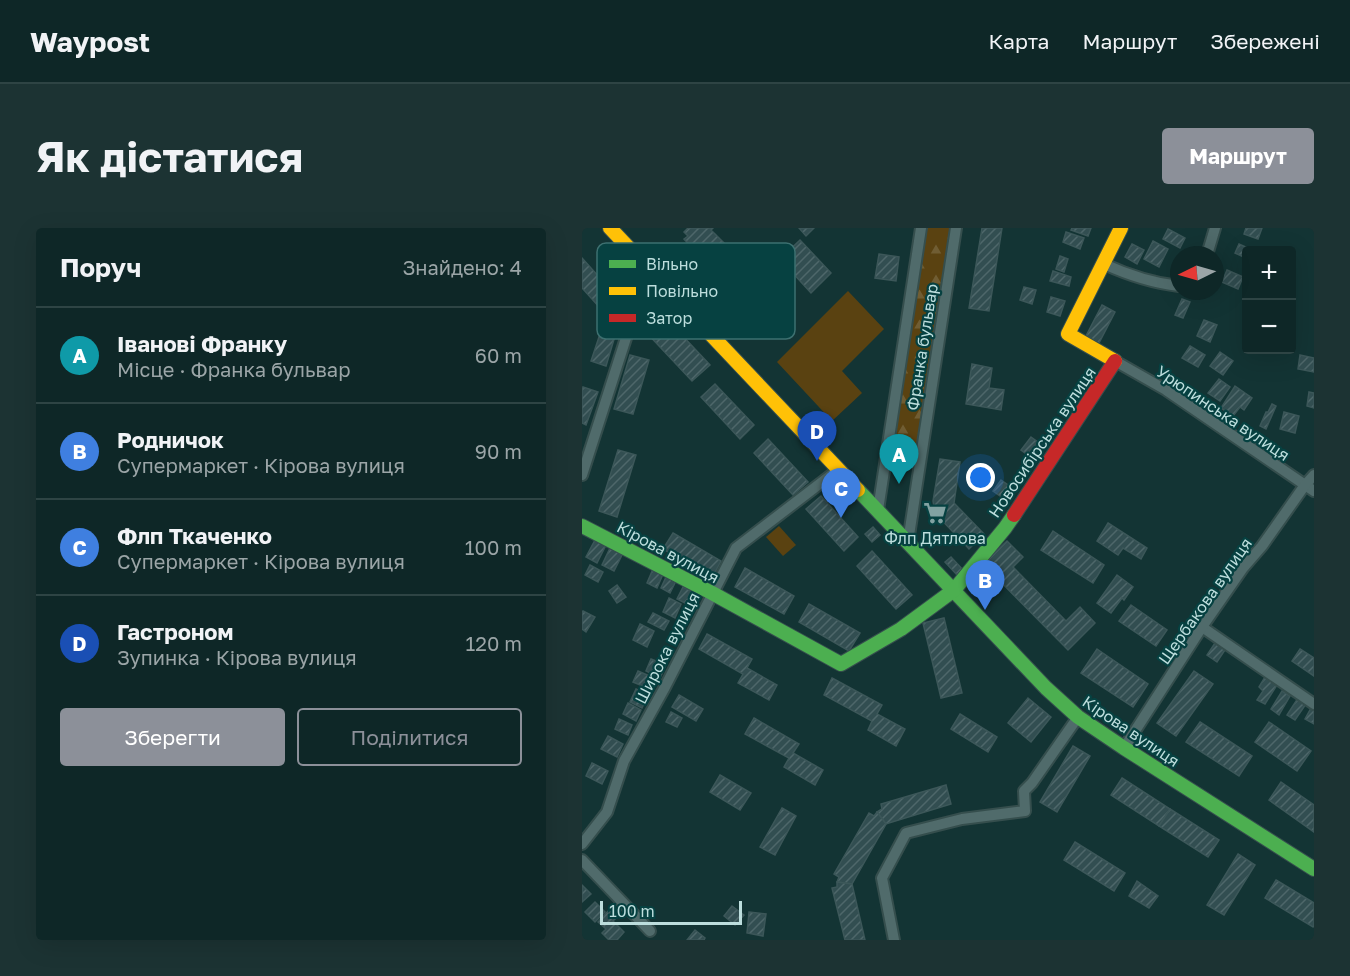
<!DOCTYPE html>
<html lang="uk">
<meta charset="utf-8">
<style>
body{margin:0;font-family:"Golos Text",sans-serif;background:#1c3333;color:#f1f3f6}
.controls{position:absolute;right:18px;top:18px;display:grid;overflow:hidden;border-radius:6px;box-shadow:0 6px 24px #0002}
.controls button{width:54px;height:54px;display:grid;place-items:center;padding:0;border:0;border-bottom:2px solid #2e4444;background:#0e2727;color:#f1f3f6;font:30px sans-serif}
.compass{position:absolute;left:588px;top:18px;width:54px;height:54px;border-radius:50%;background:#0e2727;box-shadow:0 6px 24px #0002;rotate:265deg}
.scale{position:absolute;left:18px;bottom:15px;width:142px;box-sizing:border-box;padding-left:6px;border:3px solid #bddedd;border-top:0;font-size:16px;line-height:21px;white-space:nowrap;color:#bddedd;-webkit-text-stroke:4px #064141;paint-order:stroke}
.you{position:absolute;left:399px;top:250px;width:21px;height:21px;margin:-15px;border:4px solid #fff;border-radius:50%;background:#1a73e8;box-shadow:0 0 0 9px #1a73e833}
.badge{display:grid;place-items:center;width:39px;height:39px;border-radius:50%;background:#8c9099;color:#fff;font-size:20px;font-weight:700}
.pin{position:absolute;translate:-50% -50px;filter:drop-shadow(0 2px 3px #0008)}
.pin::after{content:'';position:absolute;top:32px;width:21px;height:18px;background:inherit;clip-path:polygon(0 0,100% 0,50% 100%)}
.list{margin:0;padding:0;list-style:none}
h2{display:flex;justify-content:space-between;align-items:center;height:78px;margin:0;padding:0 24px;font-size:26px}
h2 small{font-size:20px;font-weight:400;color:#9ba5a7}
.list li{display:grid;grid-template-columns:39px 1fr auto;gap:18px;align-items:center;box-sizing:border-box;height:96px;padding:0 24px;border-top:2px solid #2e4444}
.list b{display:block;font-size:22px;white-space:nowrap}
.list p{margin:0;font-size:20px;white-space:nowrap;color:#9ba5a7}
.list em{font-size:20px;font-style:normal;color:#9ba5a7}
.actions{display:flex;gap:12px;padding:18px 24px}
.actions a{flex:1;padding:14px 0;border:2px solid #8c9099;border-radius:6px;text-align:center;font-size:21px;color:#8c9099}
.actions .main{background:#8c9099;color:#fff}
.map{position:relative;flex:none;width:732px;height:712px;overflow:hidden;border-radius:6px}
header{display:flex;align-items:center;gap:36px;box-sizing:border-box;height:84px;padding:0 30px;background:#0e2727;border-bottom:2px solid #2e4444}
header strong{font-size:28px}
nav{display:flex;gap:33px;margin-inline-start:auto;font-size:21px}
.intro{display:flex;align-items:center;justify-content:space-between;box-sizing:border-box;height:144px;padding:0 36px}
h1{margin:0;font-size:42px}
.button{padding:15px 27px;border-radius:6px;background:#8c9099;color:#fff;font-size:21px;font-weight:700}
main{display:flex;gap:36px;padding:0 36px}
aside{flex:1;background:#0e2727;border-radius:6px;box-shadow:0 6px 24px #0002}
.map>svg:first-child{display:block}
</style>
<header>
<strong>Waypost</strong>
<nav><a>Карта</a><a>Маршрут</a><a>Збережені</a></nav>
</header>
<div class="intro"><h1>Як дістатися</h1><a class="button">Маршрут</a></div>
<main>
<aside>
<h2>Поруч<small>Знайдено: 4</small></h2>
<ul class="list">
<li><span class="badge" style="background:#0f9aa8">A</span><div><b>Іванові Франку</b><p>Місце · Франка бульвар</p></div><em>60 m</em></li>
<li><span class="badge" style="background:#3f7fe0">B</span><div><b>Родничок</b><p>Супермаркет · Кірова вулиця</p></div><em>90 m</em></li>
<li><span class="badge" style="background:#3f7fe0">C</span><div><b>Флп Ткаченко</b><p>Супермаркет · Кірова вулиця</p></div><em>100 m</em></li>
<li><span class="badge" style="background:#1a4fb4">D</span><div><b>Гастроном</b><p>Зупинка · Кірова вулиця</p></div><em>120 m</em></li>
</ul>
<div class="actions"><a class="main">Зберегти</a><a>Поділитися</a></div>
</aside>
<div class="map">
<svg width="732" height="712" viewBox="0 0 732 712">
<defs>
<pattern id="forest-firs" width="22" height="20" patternUnits="userSpaceOnUse" patternTransform="scale(1.5)"><rect width="22" height="20" fill="#5a4211"/><path d="M5 1l3.5 6h-7zM16 11l3.5 6h-7z" fill="#705d33"/></pattern>
<pattern id="building-hatch" width="6" height="6" patternUnits="userSpaceOnUse" patternTransform="scale(1.5)"><rect width="6" height="6" fill="#324e51"/><path d="M-1 1l2-2M0 6l6-6M5 7l2-2" fill="none" stroke="#4e676a"/></pattern>
</defs>
<rect width="100%" height="100%" fill="#133434"/>
<g fill="#5a4211">
<path d="M266,63L302,101L260,143L280,165L250,193L195,134Z"/>
<path d="M197,298L214,317L201,328L184,309Z"/>
</g>
<path fill="url(#forest-firs)" d="M339,0H374L340,224L307,218Z"/>
<g fill="url(#building-hatch)" stroke="#3c5759" stroke-width="1.5">
<path d="M106,0H131L129,2L173,46L170,48L204,84L189,98L184,93L181,97L167,83L174,77L155,57L151,61L136,46L141,41L122,20L116,26L102,11L106,8L102,4Z"/>
<path d="M217,0H232L224,8Z"/>
<path d="M400,0H420L407,83L387,80Z"/>
<path d="M490,0H509L506,8L489,2Z"/>
<path d="M664,0H680L676,11L662,6Z"/>
<path d="M586,1L603,10L598,20L581,11Z"/>
<path d="M484,4L502,10L498,21L481,14Z"/>
<path d="M218,12L249,45L229,65L198,31Z"/>
<path d="M571,13L586,21L577,39L562,31Z"/>
<path d="M550,16L562,22L555,36L543,29Z"/>
<path d="M657,16L668,21L664,22V30L653,25Z"/>
<path d="M297,26L317,29L314,53L293,50Z"/>
<path d="M478,28L486,31L482,44L474,41Z"/>
<path d="M0,30L51,87L36,100L0,60Z"/>
<path d="M645,42L661,49L656,61L640,54Z"/>
<path d="M471,43L489,49L487,58L468,53Z"/>
<path d="M442,59L454,62L450,76L438,72Z"/>
<path d="M469,69L483,73L478,88L465,84Z"/>
<path d="M600,71L608,74L601,90L593,87Z"/>
<path d="M520,77L533,84L517,115L504,108Z"/>
<path d="M79,85L128,137L110,153L62,102Z"/>
<path d="M622,92L635,97L628,114L615,108Z"/>
<path d="M19,103L33,108L24,138L9,133Z"/>
<path d="M608,118L623,127L616,139L600,130Z"/>
<path d="M638,124L651,133L641,147L628,138Z"/>
<path d="M48,127L67,132L51,186L32,181Z"/>
<path d="M718,127L732,130V144L716,141Z"/>
<path d="M390,136L410,140L407,160L422,162L419,182L384,176Z"/>
<path d="M637,151L648,159L638,173L626,165Z"/>
<path d="M133,156L172,197L158,211L119,169Z"/>
<path d="M653,158L670,170L662,182L658,179L651,188L639,180Z"/>
<path d="M1,159L16,164L4,197L0,195V163Z"/>
<path d="M727,164L732,165V180L725,178Z"/>
<path d="M690,176L694,178L684,201L678,198L684,184H686Z"/>
<path d="M702,184L717,188L713,205L698,201Z"/>
<path d="M449,209L460,217L450,230L439,222Z"/>
<path d="M186,211L226,254L211,267L172,225Z"/>
<path d="M36,222L54,227L35,289L17,283Z"/>
<path d="M315,223L322,224L319,244L311,243Z"/>
<path d="M358,231L378,234L372,275L402,306L387,321L353,285L351,273Z"/>
<path d="M419,252L429,259L421,270L411,263Z"/>
<path d="M239,268L276,309L262,323L224,281Z"/>
<path d="M526,295L565,320L559,331L541,320L536,327L515,313Z"/>
<path d="M291,299L298,307L290,314L283,306Z"/>
<path d="M471,303L522,337L511,355L459,322Z"/>
<path d="M91,305L139,333L130,350L81,321Z"/>
<path d="M13,312L24,317L15,335L4,329Z"/>
<path d="M425,313L441,329L431,339L484,393L498,379L513,395L486,422L401,336Z"/>
<path d="M28,320L40,327L32,343L20,337Z"/>
<path d="M290,323L330,367L314,381L275,338Z"/>
<path d="M369,329L382,343L376,348L363,334Z"/>
<path d="M8,337L21,344L16,354L3,347Z"/>
<path d="M163,340L212,368L202,386L153,359Z"/>
<path d="M71,341L81,346L75,360L65,355Z"/>
<path d="M535,347L551,359L542,372L540,370L529,385L515,375Z"/>
<path d="M84,349L94,353L88,365L79,360Z"/>
<path d="M35,357L44,369L35,375L27,363Z"/>
<path d="M101,359L118,367L111,379L95,371Z"/>
<path d="M87,370L99,376L93,390L81,384Z"/>
<path d="M227,376L278,405L267,423L217,394Z"/>
<path d="M549,377L585,402L574,418L537,393Z"/>
<path d="M1,383L13,389L4,404L0,401V385Z"/>
<path d="M71,385L87,393L82,402L66,394Z"/>
<path d="M362,390L380,465L359,470L341,395Z"/>
<path d="M58,396L72,403L65,419L51,412Z"/>
<path d="M125,406L170,431L165,440L195,457L187,472L156,455L161,446L117,421Z"/>
<path d="M635,412L645,419L635,434L625,427Z"/>
<path d="M515,421L566,456L551,479L499,445Z"/>
<path d="M718,421L732,430V448L710,433Z"/>
<path d="M69,431L84,437L78,450L64,443Z"/>
<path d="M56,443L72,450L68,461L51,454Z"/>
<path d="M612,443L631,456L594,508L575,495Z"/>
<path d="M683,449L695,457L683,476L675,472L681,463L677,459Z"/>
<path d="M250,450L300,477L295,486L323,501L314,518L286,502L290,493L242,467Z"/>
<path d="M54,461L66,467L60,480L48,474Z"/>
<path d="M700,463L708,468L697,487L689,481Z"/>
<path d="M97,467L121,481L114,493L90,479Z"/>
<path d="M446,470L469,489L449,514L426,495Z"/>
<path d="M716,470L724,476L713,492L705,487Z"/>
<path d="M46,475L59,482L54,493L41,486Z"/>
<path d="M729,480L732,482V496L723,491Z"/>
<path d="M89,484L100,490L95,499L84,494Z"/>
<path d="M378,486L415,509L406,524L369,501Z"/>
<path d="M172,490L217,516L211,525L241,542L233,557L202,539L207,530L163,506Z"/>
<path d="M37,491L50,497L46,507L33,501Z"/>
<path d="M618,494L670,528L657,548L604,514Z"/>
<path d="M687,494L729,523L715,543L673,514Z"/>
<path d="M26,508L41,516L35,529L19,521Z"/>
<path d="M491,518L508,528L475,584L458,574Z"/>
<path d="M10,535L26,543L20,556L4,548Z"/>
<path d="M138,547L169,565L158,582L128,564Z"/>
<path d="M540,550L588,581L577,598L529,567Z"/>
<path d="M699,554L732,577V604L687,572Z"/>
<path d="M364,557L369,576L304,596L295,584L300,581L299,576Z"/>
<path d="M200,580L214,588L193,627L178,619Z"/>
<path d="M588,581L637,612L626,629L577,598Z"/>
<path d="M295,584L304,596L270,656L255,654L257,649L252,646L287,585L292,588Z"/>
<path d="M493,614L543,645L532,663L482,632Z"/>
<path d="M656,626L673,637L642,687L625,677Z"/>
<path d="M694,652L732,675V697L731,699L683,670Z"/>
<path d="M555,653L576,668L567,680L547,668Z"/>
<path d="M255,654L270,656L283,712H263L250,660L255,659Z"/>
<path d="M0,657L9,666L0,674Z"/>
<path d="M13,674L23,684L13,694L3,684Z"/>
<path d="M150,678L162,687L153,697L142,688Z"/>
<path d="M28,681L36,688L31,693L42,704L35,712H27L20,705L24,701L16,694Z"/>
<path d="M167,684L184,686L181,708L165,705Z"/>
<path d="M113,702L123,710L122,712H105Z"/>
</g>
<g fill="none" stroke-linecap="round" stroke-linejoin="round">
<g stroke="#354e4d" stroke-width="14">
<g id="street">
<path d="M625,27L633,0"/>
<path d="M522,36C546,47 570,55 597,58"/>
<path d="M533,133L584,162L732,263"/>
<path d="M0,247L44,110L46,105L87,62"/>
<path d="M296,282L339,0"/>
<path d="M326,314L374,0"/>
<path d="M620,399L732,476"/>
<path d="M542,520L620,399L661,340L680,318L723,257L732,247"/>
<path d="M0,616L25,584L42,533L83,459L154,320L257,241"/>
<path d="M0,632L68,703"/>
<path d="M312,712L300,650L324,605L380,591L443,583L442,563L450,555L496,489"/>
</g>
</g>
<g stroke="#354e4d" stroke-width="16">
<g id="fast">
<path d="M276,262L464,460L496,489L542,520L732,641"/>
<path d="M0,298L130,365L259,436L319,401L372,362L423,300L432,287"/>
</g>
</g>
<g stroke="#354e4d" stroke-width="16">
<g id="slow">
<path d="M28,0L276,262"/>
<path d="M533,133L486,106L539,0"/>
</g>
</g>
<g stroke="#354e4d" stroke-width="16">
<path id="jam" d="M432,287L533,133"/>
</g>
<use href="#street" stroke="#506b6b" stroke-width="10"/>
<use href="#fast" stroke="#4caf50" stroke-width="14"/>
<use href="#slow" stroke="#ffc107" stroke-width="14"/>
<use href="#jam" stroke="#c62828" stroke-width="14"/>
</g>
<defs>
<g id="supermarket-bare" transform="scale(1.8)"><path d="M-6-5.5h2.5l.6 2H6L4.5 2H-2.5L-4.4-4H-6ZM-1.5 3.2a1.3 1.3 0 1 0 .1 0ZM3 3.2a1.3 1.3 0 1 0 .1 0Z" fill="#82a2a2" stroke="#064141" stroke-width="2.5" paint-order="stroke"/></g>
</defs>
<g fill-rule="evenodd">
<use href="#supermarket-bare" x="353" y="285"/>
</g>
<g text-anchor="middle" stroke-width="4.5" stroke-linejoin="round" paint-order="stroke">
<g font-size="16" fill="#bddedd" stroke="#064141">
<text transform="translate(340 119) rotate(-81)" y="6">Франка бульвар</text>
<text transform="translate(641 185) rotate(34)" y="6">Урюпинська вулиця</text>
<text transform="translate(460 214) rotate(-56)" y="6">Новосибірська вулиця</text>
<text transform="translate(86 324) rotate(28)" y="6">Кірова вулиця</text>
<text transform="translate(623 373) rotate(-55)" y="6">Щербакова вулиця</text>
<text transform="translate(85 420) rotate(-63)" y="6">Широка вулиця</text>
<text transform="translate(549 503) rotate(34)" y="6">Кірова вулиця</text>
</g>
<g font-size="16" fill="#bddedd" stroke="#064141">
<text x="353" y="316">Флп Дятлова</text>
</g>
</g>
<rect x="15" y="15" width="198" height="96" rx="9" fill="#064141" stroke="#3d7070" stroke-width="1.5"/>
<rect x="27" y="32" width="27" height="8" fill="#4caf50"/>
<rect x="27" y="59" width="27" height="8" fill="#ffc107"/>
<rect x="27" y="86" width="27" height="8" fill="#c62828"/>
<g font-size="16" fill="#bddedd">
<text x="64" y="42">Вільно</text>
<text x="64" y="69">Повільно</text>
<text x="64" y="96">Затор</text>
</g>
</svg>
<div class="controls">
<button>+</button>
<button>−</button>
</div>
<svg class="compass" viewBox="-18 -18 36 36"><path d="M0-13l5 13h-10z" fill="#e53935"/><path d="M0 13l5-13h-10z" fill="#9ba5a7"/></svg>
<div class="scale">100 m</div>
<div class="you"></div>
<div class="pin badge" style="left:317px;top:256px;background:#0f9aa8">A</div>
<div class="pin badge" style="left:403px;top:382px;background:#3f7fe0">B</div>
<div class="pin badge" style="left:259px;top:290px;background:#3f7fe0">C</div>
<div class="pin badge" style="left:235px;top:233px;background:#1a4fb4">D</div>
</div>
</main>
